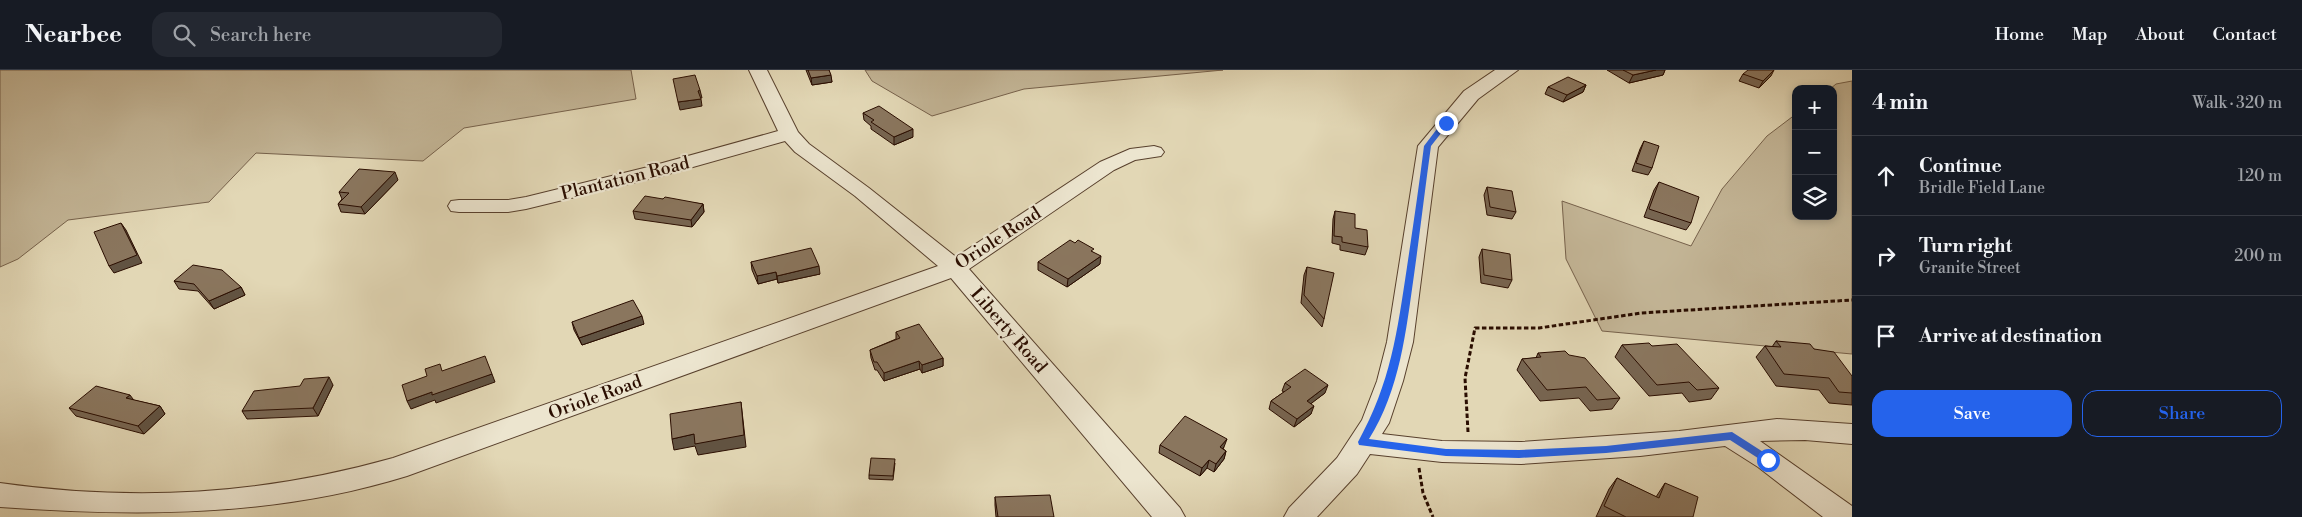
<!DOCTYPE html>
<meta charset="utf-8">
<style>
body{margin:0;font-family:"Libre Bodoni",serif;background:#242831;color:#f1f3f6}
.controls{position:absolute;right:15px;top:15px;display:grid;overflow:hidden;border-radius:10px;box-shadow:0 2px 8px #0003}
.controls button{width:45px;height:45px;display:grid;place-items:center;padding:0;border:0;border-bottom:1px solid #363941;background:#171b24;color:#f1f3f6;font:25px sans-serif}
.stop{position:absolute;width:15px;height:15px;margin:-11px;border:4px solid #2563eb;border-radius:50%;background:#fff}
.stop.end{background:#2563eb;border-color:#fff;box-shadow:0 1px 5px #0008}
.list{margin:0;padding:0;list-style:none}
h2{display:flex;justify-content:space-between;align-items:center;height:65px;margin:0;padding:0 20px;font-size:21px}
h2 small{font-size:16px;font-weight:400;color:#9ea1a6}
.list li{display:grid;grid-template-columns:32px 1fr auto;gap:15px;align-items:center;box-sizing:border-box;height:80px;padding:0 20px;border-top:1px solid #363941}
.list b{display:block;font-size:19px;white-space:nowrap}
.list p{margin:0;font-size:16px;white-space:nowrap;color:#9ea1a6}
.list em{font-size:16px;font-style:normal;color:#9ea1a6}
.actions{display:flex;gap:10px;padding:15px 20px}
.actions a{flex:1;padding:11px 0;border:1px solid #2563eb;border-radius:15px;text-align:center;font-size:18px;color:#2563eb}
.actions .main{background:#2563eb;color:#fff}
.icon{flex:none;width:28px;height:28px;fill:none;stroke:currentColor;stroke-width:2;stroke-linecap:round;stroke-linejoin:round}
.map{position:relative;flex:none;width:1852px;height:447px;overflow:hidden}
header{display:flex;align-items:center;gap:30px;box-sizing:border-box;height:70px;padding:0 25px;background:#171b24;border-bottom:1px solid #363941}
header strong{font-size:24px}
nav{display:flex;gap:28px;margin-inline-start:auto;font-size:18px}
.search{width:350px;height:45px;background:#242831;display:flex;align-items:center;gap:12px;box-sizing:border-box;padding:0 18px;border-radius:15px;color:#9ea1a6;font-size:19px}
main{display:flex}
aside{flex:1;background:#171b24}
.map>svg:first-child{display:block}
</style>
<header>
<strong>Nearbee</strong>
<div class="search"><svg class="icon" aria-label="search" viewBox="0 0 24 24"><circle cx="10" cy="10" r="6"/><path d="M15 15l6 6"/></svg>Search here</div>
<nav><a>Home</a><a>Map</a><a>About</a><a>Contact</a></nav>
</header>
<main>
<div class="map">
<svg width="1852" height="447" viewBox="0 0 1852 447">
<rect width="100%" height="100%" fill="#e2d7b5"/>
<filter id="stains"><feTurbulence type="fractalNoise" baseFrequency=".004" numOctaves="4"/><feColorMatrix values="0 0 0 0 .2 0 0 0 0 .09 0 0 0 0 .02 0 0 0 .5 -.17"/></filter>
<radialGradient id="worn" r=".72"><stop offset=".6" stop-color="#630" stop-opacity="0"/><stop offset="1" stop-color="#630" stop-opacity=".3"/></radialGradient>
<g fill="#c3b596" stroke="#76614b">
<path d="M0,0H631L636,29L464,58L423,91L256,83L209,132L68,150L18,189L0,197Z"/>
<path d="M865,0H1223L1024,19L932,46L872,11Z"/>
<path d="M1852,11V284L1602,261L1566,189L1562,131L1691,176L1722,119L1767,66L1796,44V146H1833V19H1830L1836,14Z"/>
</g>
<g fill="none" stroke-linecap="round" stroke-linejoin="round">
<g stroke="#58402d" stroke-width="2">
<g id="minor">
<path d="M749,0H767L798,62L809,74L869,118L956,187L1100,92L1130,79L1154,76L1161,78L1164,82L1161,86L1135,90L1114,100L969,199L1180,438L1185,447H1152L951,208L407,406C275,447 137,447 0,437V413C136,432 261,425 393,388L938,196L855,126L795,82L785,71L661,106L526,139L508,142H459L451,141L448,136L451,131L459,130H508L526,127L648,97L778,61Z"/>
<path d="M1495,0H1518L1478,29L1438,77L1413,272L1403,311L1389,353L1382,364L1442,371L1521,372L1679,361L1777,349L1852,354V374L1805,370L1760,371L1852,436V447H1823L1758,397L1725,376L1640,386L1521,394L1442,392L1370,384L1357,404L1317,447H1284L1289,438L1337,388L1362,350L1377,311L1387,272L1418,76L1464,21Z"/>
</g>
</g>
<g stroke="#2a0d00" stroke-width="3" stroke-dasharray="4.5 2.5" stroke-linecap="butt">
<path d="M1468,362L1465,308L1475,258H1539L1641,243L1852,230"/>
<path d="M1419,398L1423,423L1433,447"/>
</g>
<use href="#minor" fill="#ece5cf" fill-rule="evenodd"/>
</g>
<g fill="#776551" stroke="#2a0d00">
<path d="M806,0H829L832,12L812,15Z"/>
<path d="M1607,0H1665L1663,5L1629,13Z"/>
<path d="M1743,4L1771,6L1759,18L1739,11Z"/>
<path d="M1586,15L1583,22L1563,32L1545,24L1548,17Z"/>
<path d="M863,43L913,67L894,75L871,59V56L864,50Z"/>
<path d="M1644,71L1652,98L1648,105L1632,101L1640,79Z"/>
<path d="M398,110L365,144L341,142L338,134L342,129L339,122Z"/>
<path d="M1659,112L1691,153L1686,160L1644,147L1654,120Z"/>
<path d="M1487,117L1516,142L1512,149L1487,145L1484,125Z"/>
<path d="M663,129L703,134L704,142L692,157L635,149L633,141Z"/>
<path d="M1335,141L1355,158L1368,177L1365,185L1340,180V175L1332,173L1333,149Z"/>
<path d="M1482,179L1512,210L1508,218L1481,213L1479,187Z"/>
<path d="M1093,182L1100,194L1067,217L1038,200V192Z"/>
<path d="M751,192L820,204L778,213L777,209L758,214L752,200Z"/>
<path d="M1307,197L1324,249L1322,257L1301,233L1304,205Z"/>
<path d="M174,211L241,217L245,225L214,239L198,221L179,219Z"/>
<path d="M572,252L644,254L582,275L574,260Z"/>
<path d="M896,262L943,288V296L922,303L920,299L884,311L877,300H875L871,288L870,280L896,269Z"/>
<path d="M1776,271L1814,279L1852,306V335L1829,333L1819,320L1776,316L1756,287L1765,276L1772,277Z"/>
<path d="M1622,275L1652,276L1719,318L1711,329L1689,332L1682,323L1649,326L1615,287Z"/>
<path d="M1538,283L1620,328L1612,339L1590,341L1579,328L1540,331L1517,300L1522,289L1536,288Z"/>
<path d="M1285,313L1325,323L1311,333V344L1294,357L1269,339L1271,331L1284,322L1282,321Z"/>
<path d="M333,315L318,346L247,349L242,341Z"/>
<path d="M133,330L160,336L165,344L144,364L76,346L69,338Z"/>
<path d="M1160,375L1224,377L1223,379L1226,381L1224,389L1214,402L1207,398L1200,406L1159,383Z"/>
<path d="M895,393L893,410L869,409V405Z"/>
<path d="M1617,408L1656,427L1665,413L1693,447H1596L1609,419Z"/>
<path d="M995,427L1054,447H996L995,435Z"/>
</g>
<g fill="#615342" stroke="#2a0d00">
<path d="M1656,0H1665L1663,5L1629,13L1633,5Z"/>
<path d="M1774,0L1771,6L1759,18L1763,11Z"/>
<path d="M831,5L832,12L812,15L811,8Z"/>
<path d="M1586,15L1583,22L1563,32L1567,25Z"/>
<path d="M700,20L702,28H699L698,21Z"/>
<path d="M701,29L702,36L680,40L678,32Z"/>
<path d="M913,59V67L894,75V67Z"/>
<path d="M395,102L398,110L365,144L361,137Z"/>
<path d="M703,134L704,142L692,157L691,150Z"/>
<path d="M121,153L126,160L142,193L114,203L109,196Z"/>
<path d="M1101,186L1100,194L1067,217L1068,209Z"/>
<path d="M819,196L820,204L778,213L777,206Z"/>
<path d="M776,202L777,209L758,214L757,206Z"/>
<path d="M241,217L245,225L214,239L209,231Z"/>
<path d="M642,246L644,254L582,275L579,268Z"/>
<path d="M943,288V296L922,303V295Z"/>
<path d="M919,291L920,299L884,311V303Z"/>
<path d="M492,304L495,312L436,333L435,330L411,339L407,331L432,322Z"/>
<path d="M329,307L333,315L318,346L313,338Z"/>
<path d="M1328,315L1325,323L1304,339L1307,331Z"/>
<path d="M130,325L136,333L126,328Z"/>
<path d="M741,332L746,377L698,385L695,376L674,380L672,369L694,364Z"/>
<path d="M160,336L165,344L144,364L138,356Z"/>
<path d="M1314,336L1311,344L1294,357L1297,349Z"/>
<path d="M1227,369L1224,377L1217,385L1220,377Z"/>
<path d="M1226,381L1224,389L1214,402L1216,394Z"/>
<path d="M1209,390L1207,398L1200,406L1202,398Z"/>
</g>
<g fill="#8a765e" stroke="#2a0d00">
<path d="M808,0H829L831,5L811,8Z"/>
<path d="M1623,0H1656L1633,5Z"/>
<path d="M1748,0H1774L1763,11L1743,4Z"/>
<path d="M695,5L700,20L698,21L701,29L678,32L673,9Z"/>
<path d="M1568,7L1586,15L1567,25L1548,17Z"/>
<path d="M879,36L913,59L894,67L871,52L874,50L863,43Z"/>
<path d="M1644,71L1659,76L1652,98L1636,93Z"/>
<path d="M359,99L395,102L361,137L338,134L349,123L339,122Z"/>
<path d="M1659,112L1699,127L1691,153L1649,139Z"/>
<path d="M1487,117L1512,121L1516,142L1490,137Z"/>
<path d="M645,126L663,129L665,127L703,134L691,150L633,141Z"/>
<path d="M1335,141L1355,144V158L1367,160L1368,177L1342,172V167L1334,166Z"/>
<path d="M121,153L137,185L109,196L94,162Z"/>
<path d="M1070,170L1075,173L1078,170L1094,179L1091,181L1101,186L1068,209L1038,192Z"/>
<path d="M811,178L819,196L777,206L776,202L757,206L751,192Z"/>
<path d="M1482,179L1510,184L1512,210L1484,205Z"/>
<path d="M193,195L222,200L241,217L209,231L194,214L174,211Z"/>
<path d="M1307,197L1334,203L1324,249L1304,225Z"/>
<path d="M633,230L642,246L579,268L572,252Z"/>
<path d="M919,254L943,288L922,295L919,291L884,303L877,292H874L870,280L900,268L896,262Z"/>
<path d="M1776,271L1810,274L1814,279L1834,282L1852,306V323L1839,322L1829,308L1784,304L1765,276L1781,277Z"/>
<path d="M1649,273L1652,276L1677,274L1719,318L1697,320L1689,312L1657,315L1622,275Z"/>
<path d="M1565,281L1569,285L1585,288L1620,328L1597,330L1586,317L1547,320L1522,289L1541,287L1538,283Z"/>
<path d="M485,286L492,304L432,325V322L407,331L402,315L427,306L425,299L440,294L442,301Z"/>
<path d="M1305,299L1328,315L1307,331L1314,336L1297,349L1271,331L1291,317L1285,313Z"/>
<path d="M329,307L313,338L242,341L254,321L300,316L304,309Z"/>
<path d="M96,316L130,325L126,328L160,336L138,356L69,338Z"/>
<path d="M741,332L744,365L695,374L694,364L672,369L670,344Z"/>
<path d="M1185,346L1227,369L1220,377L1226,381L1216,394L1209,390L1202,398L1160,375Z"/>
<path d="M871,388L895,389L893,406L869,405Z"/>
<path d="M1617,408L1659,428L1665,413L1698,427L1693,447H1626L1604,436Z"/>
<path d="M1050,425L1054,447H998L995,427Z"/>
</g>
<path fill="#2563eb" d="M1443,51L1449,53L1431,76C1425,119 1420,162 1414,205C1406,261 1400,320 1369,369L1446,379L1519,380L1606,376L1732,362L1771,387V392H1764L1730,370L1606,383L1519,388L1446,386L1359,375L1358,372C1391,312 1397,263 1407,197C1413,157 1419,116 1424,76Z"/>
<g text-anchor="middle" stroke-width="4.5" stroke-linejoin="round" paint-order="stroke">
<g font-size="18" fill="#2a0d00" stroke="#ece5cf">
<text transform="translate(625 108) rotate(-14)" y="6">Plantation Road</text>
<text transform="translate(998 168) rotate(-33)" y="6">Oriole Road</text>
<text transform="translate(1009 260) rotate(49)" y="6">Liberty Road</text>
<text transform="translate(595 327) rotate(-20)" y="6">Oriole Road</text>
</g>
</g>
<rect width="100%" height="100%" filter="url(#stains)"/>
<rect width="100%" height="100%" fill="url(#worn)"/>
</svg>
<div class="controls">
<button>+</button>
<button>−</button>
<button><svg class="icon" aria-label="layers" viewBox="0 0 24 24"><path d="M12 4l9 5-9 5-9-5zM3 14l9 5 9-5"/></svg></button>
</div>
<div class="stop" style="left:1768px;top:390px"></div>
<div class="stop end" style="left:1446px;top:53px"></div>
</div>
<aside>
<h2>4 min<small>Walk · 320 m</small></h2>
<ul class="list">
<li><svg class="icon" aria-label="ahead" viewBox="0 0 24 24"><path d="M12 20V5M6 11l6-6 6 6"/></svg><div><b>Continue</b><p>Bridle Field Lane</p></div><em>120 m</em></li>
<li><svg class="icon" aria-label="right" viewBox="0 0 24 24"><path d="M7 20v-9h11M14 6l5 5-5 5"/></svg><div><b>Turn right</b><p>Granite Street</p></div><em>200 m</em></li>
<li><svg class="icon" aria-label="arrive" viewBox="0 0 24 24"><path d="M6 21V4h12l-3 4 3 4H6"/></svg><div><b>Arrive at destination</b></div></li>
</ul>
<div class="actions"><a class="main">Save</a><a>Share</a></div>
</aside>
</main>
